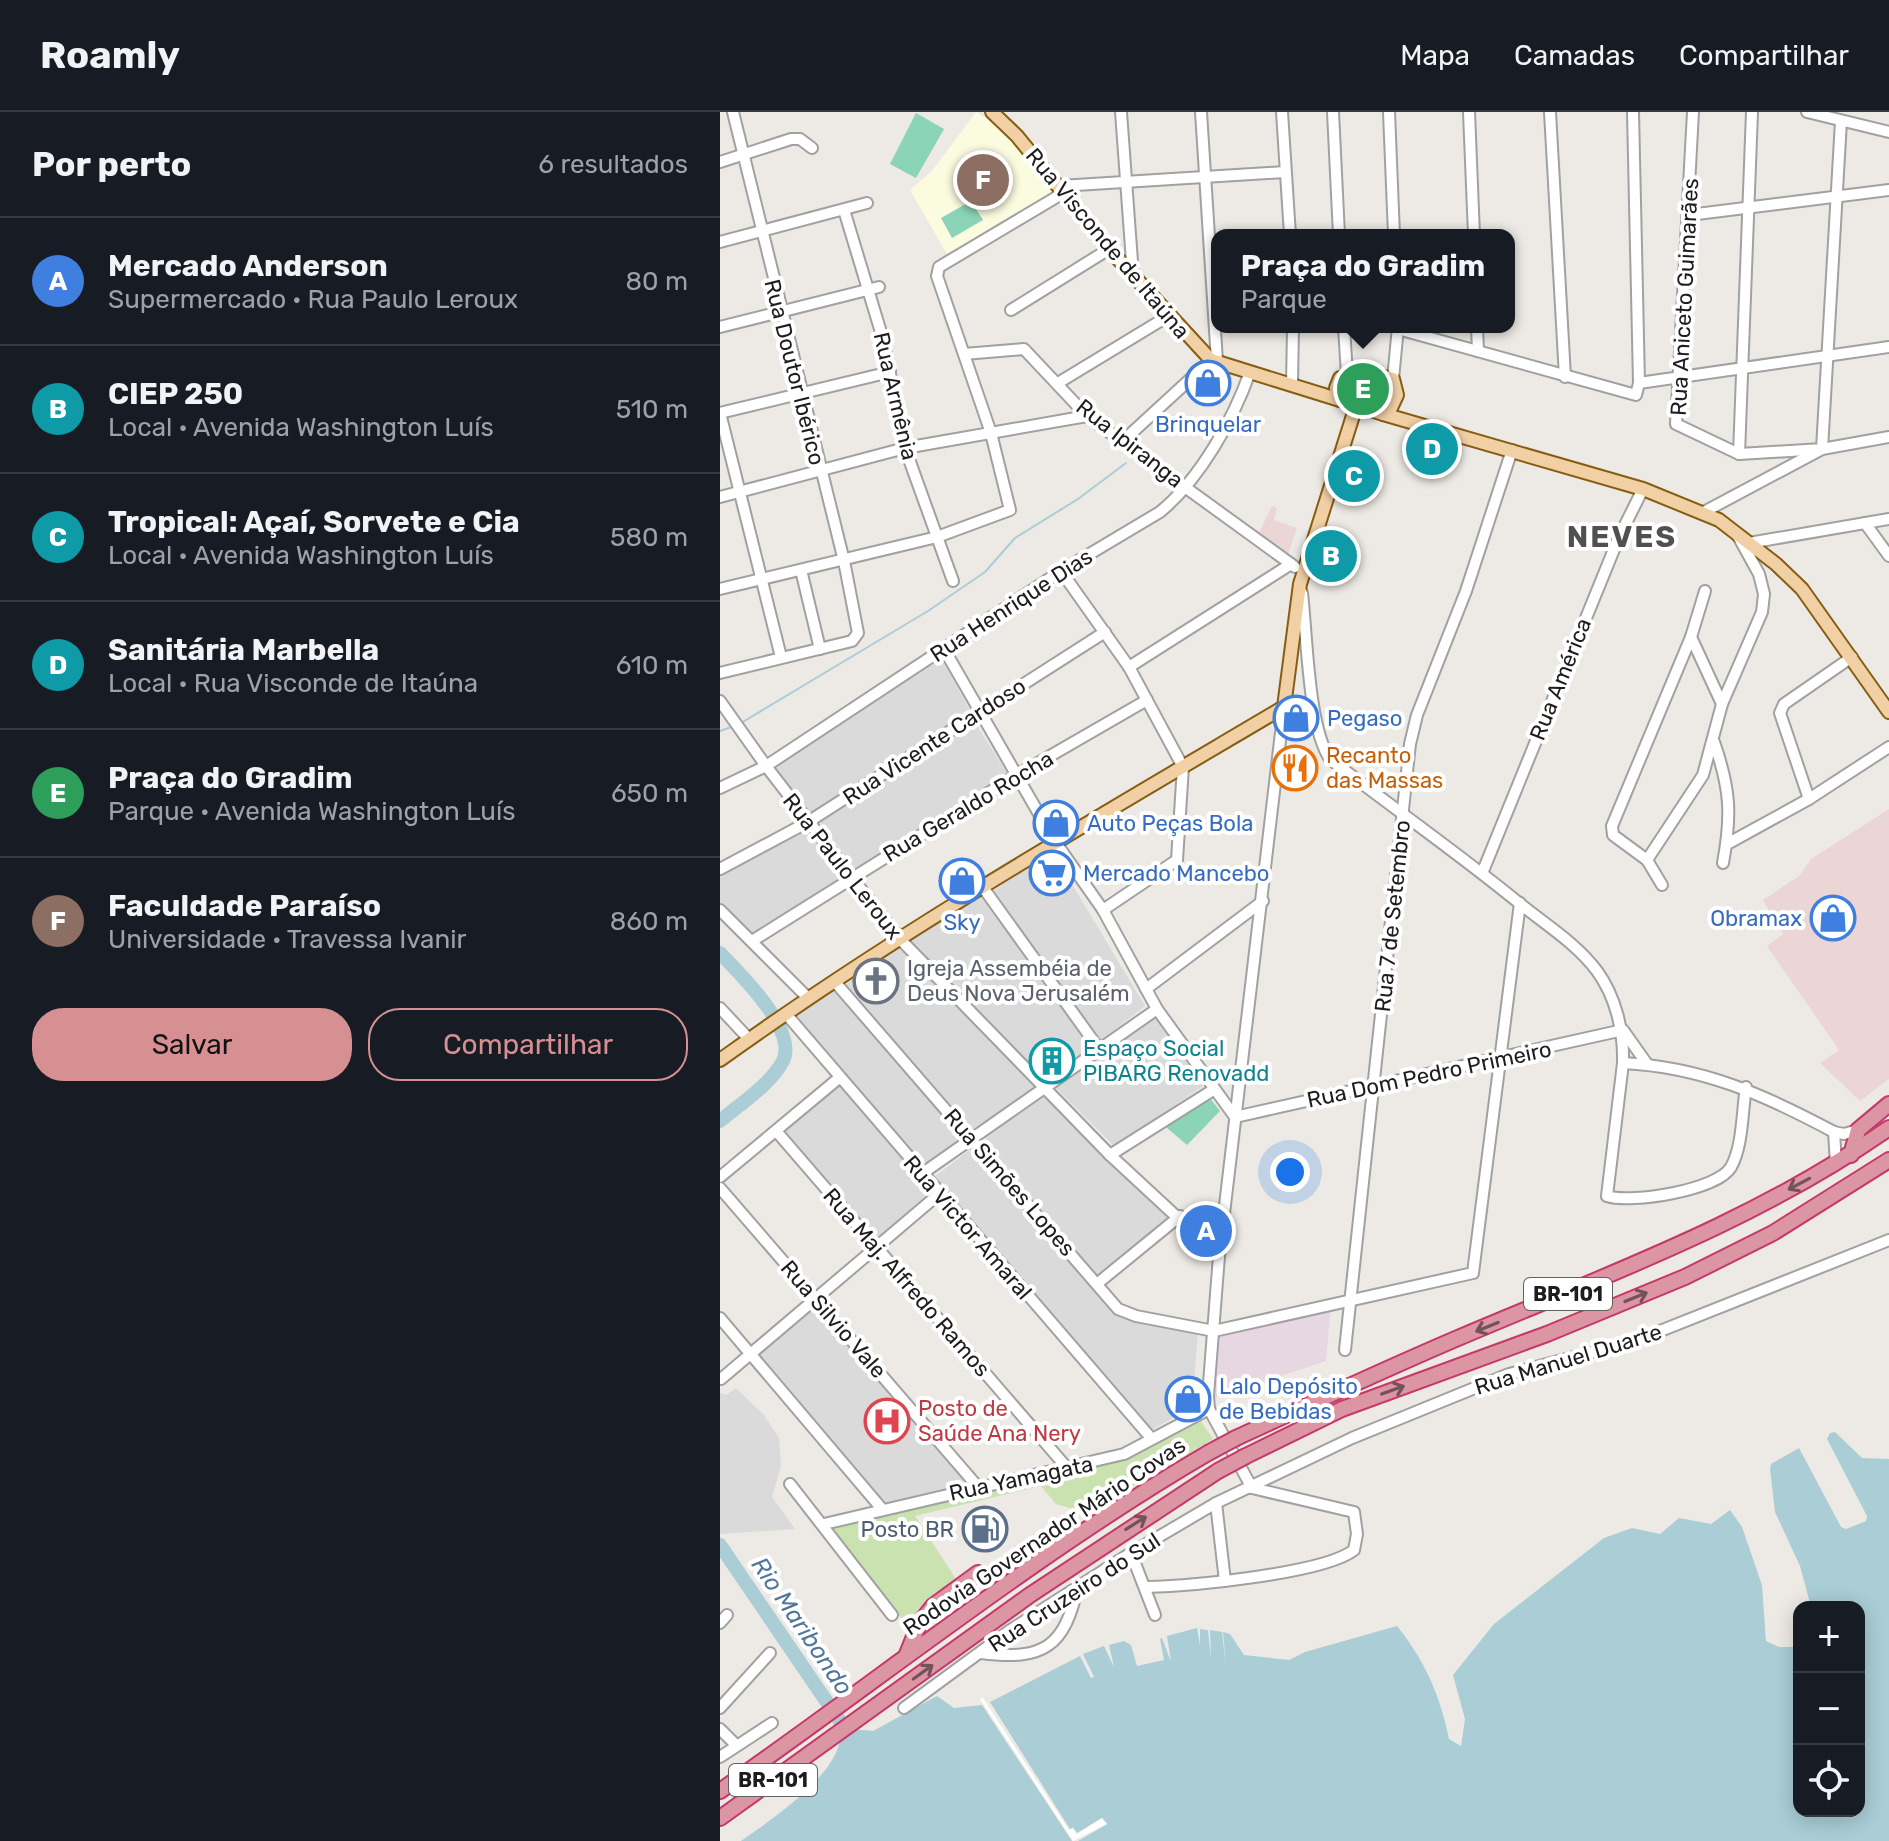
<!DOCTYPE html>
<html lang="pt">
<meta charset="utf-8">
<style>
body{margin:0;font-family:Rubik,sans-serif;background:#242831;color:#f1f3f6}
.controls{position:absolute;right:24px;bottom:24px;display:grid;overflow:hidden;border-radius:16px;box-shadow:0 4px 20px #0003}
.controls button{width:72px;height:72px;display:grid;place-items:center;padding:0;border:0;border-bottom:2px solid #363941;background:#171b24;color:#f1f3f6;font:40px sans-serif}
.you{position:absolute;left:570px;top:1060px;width:28px;height:28px;margin:-20px;border:6px solid #fff;border-radius:50%;background:#1a73e8;box-shadow:0 0 0 12px #1a73e833}
.badge{display:grid;place-items:center;width:52px;height:52px;border-radius:50%;background:#d69092;color:#fff;font-size:26px;font-weight:700}
.pin{position:absolute;translate:-50% -50%;border:4px solid #fff;box-shadow:0 2px 8px #0006}
.popup{position:absolute;left:491px;top:117px;width:304px;height:104px;box-sizing:border-box;display:grid;place-content:center;border-radius:16px;background:#171b24;filter:drop-shadow(0 2px 6px #0005);font-size:26px;white-space:nowrap;color:#9ea1a6}
.popup b{font-size:30px;color:#f1f3f6}
.popup::after{content:'';position:absolute;left:50%;top:100%;margin-left:-16px;border:16px solid transparent;border-top-color:#171b24}
.list{margin:0;padding:0;list-style:none}
h2{display:flex;justify-content:space-between;align-items:center;height:104px;margin:0;padding:0 32px;font-size:34px}
h2 small{font-size:26px;font-weight:400;color:#9ea1a6}
.list li{display:grid;grid-template-columns:52px 1fr auto;gap:24px;align-items:center;box-sizing:border-box;height:128px;padding:0 32px;border-top:2px solid #363941}
.list b{display:block;font-size:30px;white-space:nowrap}
.list p{margin:0;font-size:26px;white-space:nowrap;color:#9ea1a6}
.list em{font-size:26px;font-style:normal;color:#9ea1a6}
.actions{display:flex;gap:16px;padding:24px 32px}
.actions a{flex:1;padding:18px 0;border:2px solid #d69092;border-radius:32px;text-align:center;font-size:28px;color:#d69092}
.actions .main{background:#d69092;color:#111}
.icon{flex:none;width:44px;height:44px;fill:none;stroke:currentColor;stroke-width:2;stroke-linecap:round;stroke-linejoin:round}
.map{position:relative;flex:none;width:1169px;height:1729px;overflow:hidden}
header{display:flex;align-items:center;gap:48px;box-sizing:border-box;height:112px;padding:0 40px;background:#171b24;border-bottom:2px solid #363941}
header strong{font-size:38px}
nav{display:flex;gap:44px;margin-inline-start:auto;font-size:28px}
main{display:flex}
aside{flex:1;background:#171b24}
.map>svg:first-child{display:block}
</style>
<header>
<strong>Roamly</strong>
<nav><a>Mapa</a><a>Camadas</a><a>Compartilhar</a></nav>
</header>
<main>
<aside>
<h2>Por perto<small>6 resultados</small></h2>
<ul class="list">
<li><span class="badge" style="background:#3f7fe0">A</span><div><b>Mercado Anderson</b><p>Supermercado · Rua Paulo Leroux</p></div><em>80 m</em></li>
<li><span class="badge" style="background:#0f9aa8">B</span><div><b>CIEP 250</b><p>Local · Avenida Washington Luís</p></div><em>510 m</em></li>
<li><span class="badge" style="background:#0f9aa8">C</span><div><b>Tropical: Açaí, Sorvete e Cia</b><p>Local · Avenida Washington Luís</p></div><em>580 m</em></li>
<li><span class="badge" style="background:#0f9aa8">D</span><div><b>Sanitária Marbella</b><p>Local · Rua Visconde de Itaúna</p></div><em>610 m</em></li>
<li><span class="badge" style="background:#2e9e5b">E</span><div><b>Praça do Gradim</b><p>Parque · Avenida Washington Luís</p></div><em>650 m</em></li>
<li><span class="badge" style="background:#8d6e63">F</span><div><b>Faculdade Paraíso</b><p>Universidade · Travessa Ivanir</p></div><em>860 m</em></li>
</ul>
<div class="actions"><a class="main">Salvar</a><a>Compartilhar</a></div>
</aside>
<div class="map">
<svg width="1169" height="1729" viewBox="0 0 1169 1729">
<rect width="100%" height="100%" fill="#edeae5"/>
<g fill="#dbdada">
<path d="M221,546L251,600L92,705L53,656Z"/>
<path d="M254,609L287,661L136,758L100,710Z"/>
<path d="M88,718L124,767L31,827L0,792V764Z"/>
<path d="M332,739L425,894L379,930L271,780Z"/>
<path d="M263,783L373,935L327,967L186,829Z"/>
<path d="M177,835L318,976L249,1019L125,873Z"/>
<path d="M112,877L242,1026L201,1055L71,904Z"/>
<path d="M433,903L483,974L395,1035L335,975Z"/>
<path d="M120,973L215,1083L156,1128L60,1018Z"/>
<path d="M325,981L451,1107L378,1165L261,1030Z"/>
<path d="M252,1036L392,1200L478,1220L472,1295L430,1319L213,1066Z"/>
<path d="M97,1187L255,1376L163,1394L34,1240Z"/>
<path d="M16,1276L44,1303L59,1326L61,1354L52,1385L75,1417L0,1422V1281L6,1283Z"/>
</g>
<g fill="#ecd6d5">
<path d="M552,394L557,396L554,408L577,416L568,442L539,421Z"/>
<path d="M1169,697V967L1140,989L1100,951L1119,938L1047,834L1063,822L1043,788L1079,764L1091,747Z"/>
</g>
<path fill="#e6d7e3" d="M611,1194L606,1249L495,1286L499,1220Z"/>
<path fill="#fbfbe0" d="M256,0L284,17L334,79L313,96L227,142L190,78L212,59Z"/>
<path fill="#c9e2b0" d="M478,1305L493,1327L368,1401L336,1392L321,1374L195,1404L247,1484L199,1519L170,1497L112,1416L272,1375L394,1351Z"/>
<path fill="#c6f3c9" d="M632,262L668,269L670,281L661,296L620,284L618,270Z"/>
<g fill="#8bd4b7">
<path d="M196,1L224,17L196,66L170,52Z"/>
<path d="M251,89L263,108L232,126L221,106Z"/>
<path d="M489,985L500,999L467,1033L446,1015Z"/>
</g>
<g fill="#aacdd6">
<path d="M1115,1320L1142,1346L1169,1347V1729H358L387,1712L382,1706L357,1721L353,1716L350,1717L270,1590L360,1544L371,1566L374,1565L363,1542L384,1534L394,1555L389,1533L404,1529L411,1533L417,1554L444,1548L440,1527L442,1526L451,1550L447,1524L477,1516L480,1533V1517L488,1518L491,1548L490,1518L502,1520L506,1554L503,1520L510,1522L524,1543L569,1548L585,1540L677,1514C705,1549 720,1583 729,1627L741,1634L745,1607L733,1563L774,1512L884,1426L912,1416L940,1422L959,1406L991,1412L1010,1398L1022,1415L1042,1473L1046,1529L1059,1535H1079V1699H1139V1495H1091L1080,1454L1055,1400L1050,1357L1051,1352L1079,1336L1121,1415L1126,1417L1146,1409L1147,1404L1107,1327L1110,1321Z"/>
<path d="M217,1584L234,1596L262,1593L352,1729H21C51,1708 116,1664 120,1627L133,1617L153,1619Z"/>
</g>
<path fill="#fff" d="M263,1586L349,1718L353,1716L357,1722L382,1706L387,1712L353,1729L260,1587Z"/>
<g fill="none" stroke-linecap="round" stroke-linejoin="round">
<g stroke="#aacdd6" stroke-width="2">
<path d="M21,611L208,499L265,460L295,426L358,387L406,351"/>
<path d="M0,619L11,615"/>
</g>
<g stroke="#aacdd6" stroke-width="14">
<path d="M0,841C21,863 78,918 63,949C50,973 20,992 0,1009"/>
<path d="M0,1433L128,1621"/>
</g>
<g stroke="#a1a1a1" stroke-width="14">
<g id="minor">
<path d="M401,0L413,163"/>
<path d="M481,0L497,249"/>
<path d="M562,0L570,123"/>
<path d="M613,0L619,123"/>
<path d="M669,0L674,123"/>
<path d="M749,0L754,123"/>
<path d="M830,0L845,265"/>
<path d="M973,0L956,312L1019,342L1102,337L1121,9"/>
<path d="M1087,0L1169,20"/>
<path d="M0,50L71,27H80L92,36"/>
<path d="M340,74L565,60"/>
<path d="M124,98L163,227L185,336L233,469"/>
<path d="M969,103L1169,78"/>
<path d="M0,130L147,91"/>
<path d="M291,198L389,137"/>
<path d="M0,215L159,175"/>
<path d="M624,215L627,263"/>
<path d="M757,215L758,239"/>
<path d="M678,217L916,283L919,271L913,0"/>
<path d="M244,242L304,237L367,304L571,452"/>
<path d="M673,267L678,215"/>
<path d="M338,271L450,203"/>
<path d="M919,271L1169,235"/>
<path d="M572,273L573,215"/>
<path d="M0,301L61,545"/>
<path d="M0,301L170,260"/>
<path d="M404,328L491,248"/>
<path d="M1019,342L1032,0"/>
<path d="M0,385L185,336L367,304"/>
<path d="M982,401L1102,337L1169,325"/>
<path d="M1145,411L1169,444"/>
<path d="M1029,431L1169,407"/>
<path d="M81,458L100,537"/>
<path d="M341,459L409,555L463,655L457,748L383,798"/>
<path d="M0,477L217,425L290,398L271,321L217,164L219,155L345,80"/>
<path d="M985,479L971,525L892,714L893,723L927,748L983,663L1002,592L1042,500L1044,482L1039,462L1018,424"/>
<path d="M582,481C587,523 588,615 610,647C673,696 738,741 799,791C826,813 856,831 877,859C896,885 904,920 903,951C983,955 1045,983 1114,1020L1124,1022L1138,1018"/>
<path d="M971,525L1002,592"/>
<path d="M224,537L334,728L383,798L437,897L515,1005L903,918L927,952"/>
<path d="M409,555L571,452L575,455"/>
<path d="M0,561L132,529L138,521L124,449L13,0"/>
<path d="M0,589L46,654L178,825L390,1043L499,1144"/>
<path d="M994,630C1010,676 1012,702 1003,751"/>
<path d="M0,676L46,654L341,459L440,400C480,367 513,308 530,260"/>
<path d="M1089,687L1060,601L1064,592L1132,545"/>
<path d="M1007,732L1089,687L1169,635"/>
<path d="M927,748L942,773"/>
<path d="M0,757L88,710L385,520"/>
<path d="M763,759L899,425L923,377"/>
<path d="M262,774L379,937"/>
<path d="M0,798L89,887"/>
<path d="M32,829L297,663L427,588"/>
<path d="M115,870L398,1197L416,1204L494,1219L753,1161L800,791"/>
<path d="M426,877L543,789"/>
<path d="M0,896L29,927"/>
<path d="M67,903L431,1326"/>
<path d="M903,951L887,1084C911,1092 998,1078 1011,1055C1023,1034 1022,999 1026,975"/>
<path d="M57,1020L348,1357"/>
<path d="M1114,1020L1116,1052"/>
<path d="M390,1043L493,978"/>
<path d="M203,1061L437,897"/>
<path d="M0,1065L119,966"/>
<path d="M0,1076L258,1375"/>
<path d="M378,1171L460,1104"/>
<path d="M0,1206L162,1397"/>
<path d="M625,1238L690,632L697,603L746,479L792,338"/>
<path d="M1,1267L219,1082"/>
<path d="M70,1372L172,1503"/>
<path d="M532,1376L489,1297L488,1284L499,1144L564,595"/>
<path d="M496,1391L505,1469"/>
<path d="M104,1412L404,1342L489,1297"/>
<path d="M411,1441L435,1503"/>
<path d="M426,1475C468,1474 603,1462 634,1438L637,1422L634,1400L532,1376"/>
<path d="M0,1511L7,1503"/>
<path d="M261,1541C324,1549 345,1535 358,1473"/>
<path d="M0,1596L50,1541"/>
<path d="M184,1596L289,1519L411,1441L496,1391L632,1326L789,1262L915,1229L1169,1128"/>
<path d="M0,1617L16,1633"/>
<path d="M0,1645L52,1611"/>
</g>
</g>
<g stroke="#865e11" stroke-width="16">
<g id="major">
<path d="M272,0L297,24L389,137L491,248L620,288"/>
<path d="M646,261L673,267L677,283L670,298L663,302L620,288L616,276L620,266Z"/>
<path d="M663,302L923,377L999,408L1056,452L1082,477L1169,600"/>
<path d="M0,948C181,818 373,708 564,595L580,472L636,294"/>
</g>
</g>
<g stroke="#c5386a" stroke-width="18">
<g id="highway">
<path d="M1131,1043L1138,1018L1169,992"/>
<path d="M516,1326C590,1292 663,1258 738,1226C886,1163 1036,1109 1169,1016"/>
<path d="M526,1344L622,1297L827,1222L965,1165L1053,1121L1169,1048"/>
<path d="M187,1542L199,1512L213,1494L258,1461"/>
<path d="M0,1679C162,1566 317,1441 488,1341"/>
<path d="M0,1706L310,1483L498,1359"/>
</g>
</g>
<use href="#minor" stroke="#fff" stroke-width="10"/>
<use href="#major" stroke="#f1d0a6" stroke-width="12"/>
<use href="#highway" stroke="#dc95a3" stroke-width="14"/>
<g stroke="#c5386a" stroke-width="18" stroke-linecap="butt">
<g id="highway-bridge">
<path d="M488,1341L516,1326"/>
<path d="M498,1359L526,1344"/>
</g>
</g>
<use href="#highway-bridge" stroke="#dc95a3" stroke-width="14"/>
</g>
<defs><path id="oneway-shaft" d="M-6 0H5M1.5-3L5.5 0L1.5 3" fill="none" stroke-width="1.6" stroke-linecap="round" stroke-linejoin="round" transform="scale(2)"/></defs>
<g stroke="#735359">
<use href="#oneway-shaft" transform="translate(1079 1072) rotate(152)"/>
<use href="#oneway-shaft" transform="translate(916 1185) rotate(-22)"/>
<use href="#oneway-shaft" transform="translate(767 1215) rotate(158)"/>
<use href="#oneway-shaft" transform="translate(673 1278) rotate(-20)"/>
<use href="#oneway-shaft" transform="translate(416 1411) rotate(-32)"/>
<use href="#oneway-shaft" transform="translate(203 1560) rotate(-36)"/>
</g>
<defs>
<g id="shop-ring" transform="scale(2.3)"><circle r="9.5" fill="#fff" stroke="#3f7fe0" stroke-width="1.5"/><path d="M-5-2.5h2.3a2.7 3.5 0 0 1 5.4 0H5L5.5 6h-11ZM-1.5-2.5h3a1.5 2.3 0 0 0-3 0Z" fill="#3f7fe0"/></g>
<g id="restaurant-ring" transform="scale(2.3)"><circle r="9.5" fill="#fff" stroke="#e8710a" stroke-width="1.5"/><path d="M-5-6h1v4h1v-4h1v4h1v-4h1v5L-1.5 .5V6h-2V.5L-5-1ZM5-6V6H3V1.5H1.5Q1.5-4 5-6Z" fill="#e8710a"/></g>
<g id="supermarket-ring" transform="scale(2.3)"><circle r="9.5" fill="#fff" stroke="#3f7fe0" stroke-width="1.5"/><path d="M-6-5.5h2.5l.6 2H6L4.5 2H-2.5L-4.4-4H-6ZM-1.5 3.2a1.3 1.3 0 1 0 .1 0ZM3 3.2a1.3 1.3 0 1 0 .1 0Z" fill="#3f7fe0"/></g>
<g id="church-ring" transform="scale(2.3)"><circle r="9.5" fill="#fff" stroke="#6b7280" stroke-width="1.5"/><path d="M-1.2-6h2.4v3.5h3.3v2.4h-3.3V6h-2.4V-.1h-3.3v-2.4h3.3Z" fill="#6b7280"/></g>
<g id="building-ring" transform="scale(2.3)"><circle r="9.5" fill="#fff" stroke="#0f9aa8" stroke-width="1.5"/><path d="M-4-6H4V6H1V3H-1V6H-4ZM-2.5-4.3h1.7v1.8h-1.7ZM.8-4.3h1.7v1.8H.8ZM-2.5-1h1.7V.8h-1.7ZM.8-1h1.7V.8H.8Z" fill="#0f9aa8"/></g>
<g id="hospital-ring" transform="scale(2.3)"><circle r="9.5" fill="#fff" stroke="#e0444e" stroke-width="1.5"/><path d="M-5-5h3v3.5h4V-5h3V5h-3V1.5h-4V5h-3Z" fill="#e0444e"/></g>
<g id="fuel-ring" transform="scale(2.3)"><circle r="9.5" fill="#fff" stroke="#5c6f8a" stroke-width="1.5"/><path d="M-5.5-6h7V0h2V4h1.3V-2.5L3-4.5l.8-.8L6-3V5H2.5V1h-1V6h-7ZM-4.2-4.7v3.2H.2V-4.7Z" fill="#5c6f8a"/></g>
</defs>
<g fill-rule="evenodd">
<use href="#shop-ring" x="488" y="271"/>
<use href="#shop-ring" x="576" y="606"/>
<use href="#restaurant-ring" x="575" y="656"/>
<use href="#shop-ring" x="336" y="711"/>
<use href="#supermarket-ring" x="332" y="761"/>
<use href="#shop-ring" x="242" y="769"/>
<use href="#shop-ring" x="1113" y="806"/>
<use href="#church-ring" x="156" y="869"/>
<use href="#building-ring" x="332" y="949"/>
<use href="#shop-ring" x="468" y="1287"/>
<use href="#hospital-ring" x="167" y="1309"/>
<use href="#fuel-ring" x="265" y="1417"/>
</g>
<g text-anchor="middle" stroke-width="8" stroke-linejoin="round" paint-order="stroke">
<g fill="#fff" stroke="#616161" stroke-width="2">
<rect x="804" y="1166" width="88" height="32" rx="6"/>
<rect x="9" y="1652" width="88" height="32" rx="6"/>
</g>
<g font-size="20" font-weight="bold" fill="#1d1d1d">
<text x="848" y="1189">BR-101</text>
<text x="53" y="1675">BR-101</text>
</g>
<g font-size="22" fill="#1d1d1d" stroke="#fff">
<text transform="translate(388 131) rotate(50)" y="8">Rua Visconde de Itaúna</text>
<text transform="translate(964 185) rotate(-87)" y="8">Rua Aniceto Guimarães</text>
<text transform="translate(75 260) rotate(76)" y="8">Rua Doutor Ibérico</text>
<text transform="translate(176 284) rotate(77)" y="8">Rua Armênia</text>
<text transform="translate(410 331) rotate(38)" y="8">Rua Ipiranga</text>
<text transform="translate(291 493) rotate(-33)" y="8">Rua Henrique Dias</text>
<text transform="translate(840 567) rotate(-68)" y="8">Rua América</text>
<text transform="translate(214 629) rotate(-33)" y="8">Rua Vicente Cardoso</text>
<text transform="translate(248 694) rotate(-31)" y="8">Rua Geraldo Rocha</text>
<text transform="translate(123 754) rotate(52)" y="8">Rua Paulo Leroux</text>
<text transform="translate(672 804) rotate(-84)" y="8">Rua 7 de Setembro</text>
<text transform="translate(709 962) rotate(-12)" y="8">Rua Dom Pedro Primeiro</text>
<text transform="translate(290 1070) rotate(49)" y="8">Rua Simões Lopes</text>
<text transform="translate(248 1115) rotate(49)" y="8">Rua Victor Amaral</text>
<text transform="translate(187 1170) rotate(49)" y="8">Rua Maj. Alfredo Ramos</text>
<text transform="translate(114 1207) rotate(49)" y="8">Rua Silvio Vale</text>
<text transform="translate(848 1247) rotate(-17)" y="8">Rua Manuel Duarte</text>
<text transform="translate(301 1366) rotate(-12)" y="8">Rua Yamagata</text>
<text transform="translate(324 1424) rotate(-34)" y="8">Rodovia Governador Mário Covas</text>
<text transform="translate(354 1480) rotate(-33)" y="8">Rua Cruzeiro do Sul</text>
</g>
<g font-size="22" fill="#366cbe" stroke="#fff" text-anchor="start">
<text x="488" y="320" text-anchor="middle">Brinquelar</text>
<text x="607" y="614">Pegaso</text>
<text x="367" y="719">Auto Peças Bola</text>
<text x="363" y="769">Mercado Mancebo</text>
<text x="1082" y="814" text-anchor="end">Obramax</text>
<text x="242" y="818" text-anchor="middle">Sky</text>
<text x="499" y="1282">Lalo Depósito<tspan x="499" dy="25">de Bebidas</tspan></text>
</g>
<g font-size="22" fill="#c56008" stroke="#fff" text-anchor="start">
<text x="606" y="651">Recanto<tspan x="606" dy="25">das Massas</tspan></text>
</g>
<g font-size="22" fill="#5b616d" stroke="#fff" text-anchor="start">
<text x="187" y="864">Igreja Assembéia de<tspan x="187" dy="25">Deus Nova Jerusalém</tspan></text>
</g>
<g font-size="22" fill="#0d838f" stroke="#fff" text-anchor="start">
<text x="363" y="944">Espaço Social<tspan x="363" dy="25">PIBARG Renovadd</tspan></text>
</g>
<g font-size="22" fill="#be3a42" stroke="#fff" text-anchor="start">
<text x="198" y="1304">Posto de<tspan x="198" dy="25">Saúde Ana Nery</tspan></text>
</g>
<g font-size="22" fill="#4e5e75" stroke="#fff" text-anchor="end">
<text x="234" y="1425">Posto BR</text>
</g>
<g font-size="24" font-style="italic" fill="#52779b" stroke="#fff">
<text transform="translate(82 1514) rotate(56)" y="8">Rio Maribondo</text>
</g>
<g font-size="30" font-weight="bold" letter-spacing="2" fill="#505050" stroke="#fff">
<text x="902" y="435">NEVES</text>
</g>
</g>
</svg>
<div class="controls">
<button>+</button>
<button>−</button>
<button><svg class="icon" aria-label="locate" viewBox="0 0 24 24"><circle cx="12" cy="12" r="6"/><path d="M12 2v4M12 18v4M2 12h4M18 12h4"/></svg></button>
</div>
<div class="you"></div>
<div class="pin badge" style="left:486px;top:1119px;background:#3f7fe0">A</div>
<div class="pin badge" style="left:611px;top:444px;background:#0f9aa8">B</div>
<div class="pin badge" style="left:634px;top:364px;background:#0f9aa8">C</div>
<div class="pin badge" style="left:712px;top:337px;background:#0f9aa8">D</div>
<div class="pin badge" style="left:643px;top:277px;background:#2e9e5b">E</div>
<div class="popup"><b>Praça do Gradim</b>Parque</div>
<div class="pin badge" style="left:263px;top:68px;background:#8d6e63">F</div>
</div>
</main>
